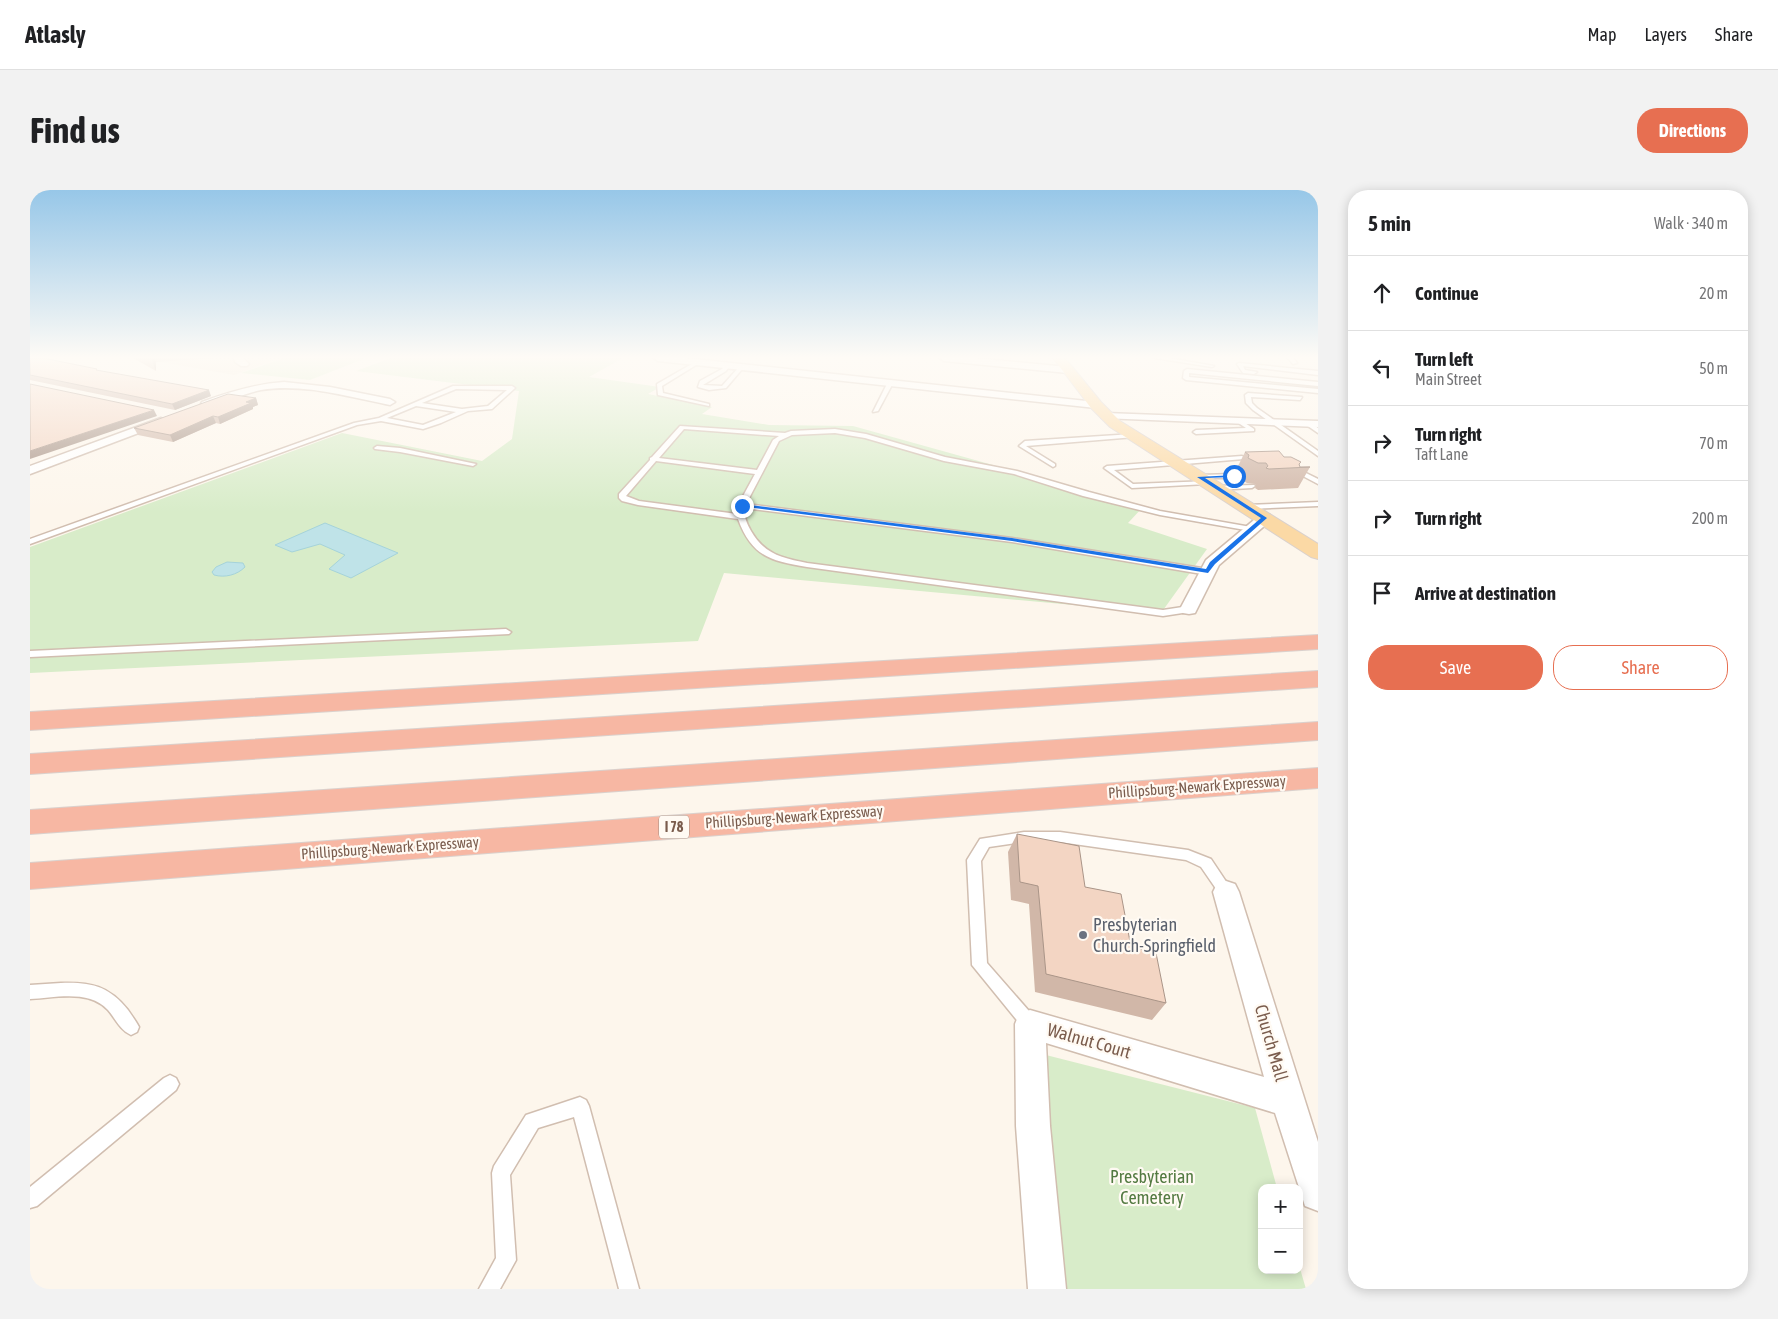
<!DOCTYPE html>
<meta charset="utf-8">
<style>
body{margin:0;font-family:"Asap Condensed",sans-serif;background:#f2f2f2;color:#202124}
.controls{position:absolute;right:15px;bottom:15px;display:grid;overflow:hidden;border-radius:10px;box-shadow:0 2px 12px #0003}
.controls button{width:45px;height:45px;display:grid;place-items:center;padding:0;border:0;border-bottom:1px solid #e0e0e0;background:#fff;color:#202124;font:25px sans-serif}
.stop{position:absolute;width:15px;height:15px;margin:-11px;border:4px solid #1a73e8;border-radius:50%;background:#fff}
.stop.end{background:#1a73e8;border-color:#fff;box-shadow:0 1px 5px #0008}
.list{margin:0;padding:0;list-style:none}
h2{display:flex;justify-content:space-between;align-items:center;height:65px;margin:0;padding:0 20px;font-size:21px}
h2 small{font-size:16px;font-weight:400;color:#757577}
.list li{display:grid;grid-template-columns:32px 1fr auto;gap:15px;align-items:center;box-sizing:border-box;height:75px;padding:0 20px;border-top:1px solid #e0e0e0}
.list b{display:block;font-size:19px;white-space:nowrap}
.list p{margin:0;font-size:16px;white-space:nowrap;color:#757577}
.list em{font-size:16px;font-style:normal;color:#757577}
.actions{display:flex;gap:10px;padding:15px 20px}
.actions a{flex:1;padding:11px 0;border:1px solid #e76f51;border-radius:20px;text-align:center;font-size:18px;color:#e76f51}
.actions .main{background:#e76f51;color:#fff}
.icon{flex:none;width:28px;height:28px;fill:none;stroke:currentColor;stroke-width:2;stroke-linecap:round;stroke-linejoin:round}
.map{position:relative;flex:none;width:1288px;height:1099px;overflow:hidden;border-radius:20px}
header{display:flex;align-items:center;gap:30px;box-sizing:border-box;height:70px;padding:0 25px;background:#fff;border-bottom:1px solid #e0e0e0}
header strong{font-size:24px}
nav{display:flex;gap:28px;margin-inline-start:auto;font-size:18px}
.intro{display:flex;align-items:center;justify-content:space-between;box-sizing:border-box;height:120px;padding:0 30px}
h1{margin:0;font-size:35px}
.button{padding:12px 22px;border-radius:20px;background:#e76f51;color:#fff;font-size:18px;font-weight:700}
main{display:flex;gap:30px;padding:0 30px}
aside{flex:1;background:#fff;border-radius:20px;box-shadow:0 2px 12px #0003}
.map>svg:first-child{display:block}
</style>
<header>
<strong>Atlasly</strong>
<nav><a>Map</a><a>Layers</a><a>Share</a></nav>
</header>
<div class="intro"><h1>Find us</h1><a class="button">Directions</a></div>
<main>
<div class="map">
<svg width="1288" height="1099" viewBox="0 0 1288 1099">
<rect width="100%" height="100%" fill="#fdf6ec"/>
<path fill="#f5e8da" d="M108,168H251L204,185Z"/>
<g fill="#d8ecc9">
<path d="M254,168H336L280,190L211,183Z"/>
<path d="M361,168H593L559,187L630,197L618,204L682,217L672,224L739,235L823,236L1113,317L1098,333L1177,359L1131,423L694,383L668,451L0,483V357L312,243L452,271L482,249L489,201L326,181Z"/>
<path d="M1008,863L1225,918L1247,998H1232V1080H1269V1075L1276,1099H1027Z"/>
</g>
<g fill="#bfe3e8" stroke="#a5d3da">
<path d="M295,333L368,363L321,388L299,379L315,365L290,354L262,362L245,355Z"/>
<path d="M197,372L213,373L215,377C207,385 195,388 184,385L182,382L186,377Z"/>
</g>
<g fill="none" stroke-linecap="round" stroke-linejoin="round">
<g stroke="#d1beb0" stroke-width="3">
<g id="lane">
<path d="M1125,168H1138L1184,176L1182,177Z"/>
<path d="M1258,168H1263L1267,173L1263,174Z"/>
<path d="M667,171L671,172L632,196L633,203L679,214V216L628,205L627,194Z"/>
<path d="M1209,173L1288,181V185L1213,176L1215,180L1227,182L1224,184L1213,183L1207,174Z"/>
<path d="M696,174L700,175L696,181L673,195L692,196L710,176L714,177L696,198L679,200L668,197L670,191L692,179Z"/>
<path d="M1157,179L1288,192V196L1159,183V187L1288,199V203L1156,190L1153,188L1154,181Z"/>
<path d="M858,192L863,193L848,221L843,222Z"/>
<path d="M423,196H482L485,198L462,219L438,221L411,233L393,239L351,231L327,235L0,354V349L324,233L349,228ZM426,199L477,200L458,216L432,219L392,213ZM386,216L426,222L393,235L357,228Z"/>
<path d="M1218,203L1272,207L1270,210L1221,207L1222,213L1227,218L1288,261V266L1223,220L1216,213L1215,205Z"/>
<path d="M1209,229L1224,239V241L1166,244L1163,242L1166,240L1216,238L1207,232L1206,231Z"/>
<path d="M1275,232H1279L1288,238V243L1275,234Z"/>
<path d="M650,236L755,243L761,241L805,239L836,244L915,267L987,281L1059,302L1130,321L1221,337L1225,339L1221,341L1130,325L1053,306L984,284L914,271L835,248L805,243L762,245L749,251L716,314L982,348L1178,379L1182,382L1178,385L982,352L714,318C714,327 717,334 721,341C734,364 752,368 777,373L1133,420L1159,416L1164,419L1159,422L1133,426L777,377C741,371 722,367 708,329L608,315L592,311L589,308V304L620,270V268L622,267ZM654,239L749,246L743,250L727,280L629,268ZM626,271L725,284L706,319L707,324L609,311L596,306Z"/>
<path d="M1103,244L1106,246L1105,247L996,256L1025,274V276L1023,277L989,256L995,251Z"/>
<path d="M347,256L370,258L446,274L443,276L370,262L345,259L344,258Z"/>
<path d="M1212,266L1214,267V269L1084,280L1103,294L1179,291V293L1177,294L1102,298L1074,278L1077,276Z"/>
<path d="M1262,281L1274,282L1288,289V294L1271,285L1260,284L1259,283Z"/>
<path d="M1170,285L1204,284L1207,286L1204,288H1168V286Z"/>
<path d="M1224,295L1225,296L1222,298L1186,300L1182,298L1186,296Z"/>
<path d="M1288,312V316L1217,319L1213,317L1217,315Z"/>
<path d="M476,439L481,442L479,444L0,467V461Z"/>
<path d="M994,642H1030L1158,660L1181,669L1203,702L1201,706L1196,708L1191,706L1171,677L1156,670L1030,652H994L959,657L951,671L957,773L1006,829L1008,834L1006,839L1000,842L994,839L942,775L937,670L950,649Z"/>
<path d="M31,793C61,792 79,796 98,820C102,826 106,831 109,837L107,842L101,845C90,840 85,828 78,820C59,799 24,808 0,809V795Z"/>
<path d="M140,885L146,888L149,894L146,900L7,1016L0,1018V997L134,888Z"/>
<path d="M550,907L556,910L559,916L609,1099H589L544,927L508,938L480,985L486,1070L470,1099H449L466,1068L462,983L464,976L496,925Z"/>
</g>
</g>
<g stroke="#d1beb0" stroke-width="3">
<g id="street">
<path d="M204,168H213L219,174L217,176H211L205,172Z"/>
<path d="M624,168H655L1066,212L1071,215L1066,218L628,171Z"/>
<path d="M910,168H944L1038,177L1043,180L1038,183L914,171Z"/>
<path d="M254,192L300,197L360,209L365,212L360,215C318,207 274,193 231,200C212,204 195,213 176,217L171,214L172,212C199,202 225,194 254,192Z"/>
<path d="M1076,223L1288,231V237L1072,228L1071,226L1072,224Z"/>
<path d="M131,228L137,231L135,233L0,284V276Z"/>
<path d="M1235,324L1240,325L1242,328L1240,331L1189,375L1165,423L1159,424L1153,423L1150,419L1176,370L1230,325Z"/>
<path d="M1196,691L1205,694L1209,702L1288,952V1021L1275,1016L1245,923L1016,853L1020,936L1036,1099H998L986,936L985,834L989,824L1000,820L1234,887L1183,702L1187,694Z"/>
</g>
</g>
<g stroke="#dad1cd" stroke-width="2">
<path id="primary" d="M1023,168H1035L1071,212L1090,231L1288,354V369L1281,367L1080,237L1061,218Z"/>
</g>
<g stroke="#dad1cd" stroke-width="2">
<g id="highway">
<path d="M1288,445V459L0,540V522Z"/>
<path d="M1288,481V497L0,584V564Z"/>
<path d="M1288,532V550L0,644V620Z"/>
<path d="M1288,578V598L0,699V673Z"/>
</g>
</g>
<use href="#lane" fill="#fff" fill-rule="evenodd"/>
<use href="#street" fill="#fff" fill-rule="evenodd"/>
<use href="#primary" fill="#fbd9a5" fill-rule="evenodd"/>
<use href="#highway" fill="#f7b7a3" fill-rule="evenodd"/>
</g>
<g fill="#d1b7a8">
<path d="M0,168L67,179V181L181,206L145,220L0,190Z"/>
<path d="M103,168H186L126,172V181Z"/>
<path d="M226,208L228,215L223,217V219L190,234L186,233L143,252L108,245L104,238Z"/>
<path d="M1215,262L1254,267L1271,272L1269,275L1270,277H1280L1268,298L1228,300L1225,298L1226,296L1225,294L1217,293L1208,288L1209,285L1205,282Z"/>
<path d="M987,644L1055,697L1101,757L1136,813L1122,830L1005,802L999,714L981,710L978,662Z"/>
</g>
<g fill="#aa9588">
<path d="M121,168H125L126,172V181Z"/>
<path d="M179,200L181,206L145,220L142,214Z"/>
<path d="M226,208L228,215L223,217V219L190,234L188,227L216,212Z"/>
<path d="M124,220L127,226L0,269V261Z"/>
<path d="M183,226L186,233L143,252L140,245Z"/>
</g>
<g fill="#f3d5c3" stroke="#aa9588">
<path d="M0,168H13L67,179L66,180L179,200L142,214L0,185Z"/>
<path d="M0,194L124,220L0,261Z"/>
<path d="M198,204L226,208L216,212L221,213L188,227L183,226L140,245L104,238Z"/>
<path d="M1249,261L1254,267H1261L1271,272L1269,274L1270,277H1280L1239,279L1236,278L1238,276L1236,273H1228L1218,268L1219,265L1215,262Z"/>
<path d="M987,644L1049,656L1055,697L1091,704L1101,757L1126,763L1136,813L1016,784L1008,696L990,692Z"/>
</g>
<linearGradient id="sky" x2="0" y2="1"><stop stop-color="#97c7e8"/><stop offset="0.52" stop-color="#fefbf6"/><stop offset="1" stop-color="#fefbf6" stop-opacity="0"/></linearGradient>
<rect width="1288" height="322" fill="url(#sky)"/>
<path fill="#1a73e8" d="M1206,285L1204,287L1175,288L1237,328L1185,374L1178,383L982,351L709,316L712,314L982,348L1176,379L1180,372L1231,328L1167,287Z"/>
<circle fill="#6b7280" stroke="#fffaf3" stroke-width="2" cx="1053" cy="745" r="5"/>
<g text-anchor="middle" stroke-width="4.5" stroke-linejoin="round" paint-order="stroke">
<rect fill="#fffaf3" stroke="#a28b7f" stroke-width="1" x="629" y="625.5" width="30" height="23" rx="4"/>
<g font-size="14" font-weight="bold" fill="#7a5c4d">
<text x="644" y="642">I 78</text>
</g>
<g font-size="15" fill="#7a5c4d" stroke="#fffaf3">
<text transform="translate(1167 597) rotate(-4)" y="5">Phillipsburg-Newark Expressway</text>
<text transform="translate(764 627) rotate(-4)" y="5">Phillipsburg-Newark Expressway</text>
<text transform="translate(360 658) rotate(-4)" y="5">Phillipsburg-Newark Expressway</text>
</g>
<g font-size="18" fill="#5b616d" stroke="#fffaf3" text-anchor="start">
<text x="1063" y="741">Presbyterian<tspan x="1063" dy="21">Church-Springfield</tspan></text>
</g>
<g font-size="18" fill="#7a5c4d" stroke="#fffaf3">
<text transform="translate(1059 851) rotate(16)" y="6">Walnut Court</text>
<text transform="translate(1241 853) rotate(74)" y="6">Church Mall</text>
</g>
<g font-size="18" fill="#537a41" stroke="#fffaf3">
<text x="1122" y="993">Presbyterian<tspan x="1122" dy="21">Cemetery</tspan></text>
</g>
</g>
</svg>
<div class="controls">
<button>+</button>
<button>−</button>
</div>
<div class="stop" style="left:1204px;top:286px"></div>
<div class="stop end" style="left:712px;top:316px"></div>
</div>
<aside>
<h2>5 min<small>Walk · 340 m</small></h2>
<ul class="list">
<li><svg class="icon" aria-label="ahead" viewBox="0 0 24 24"><path d="M12 20V5M6 11l6-6 6 6"/></svg><div><b>Continue</b></div><em>20 m</em></li>
<li><svg class="icon" aria-label="left" viewBox="0 0 24 24"><path d="M17 20v-9H6M10 6l-5 5 5 5"/></svg><div><b>Turn left</b><p>Main Street</p></div><em>50 m</em></li>
<li><svg class="icon" aria-label="right" viewBox="0 0 24 24"><path d="M7 20v-9h11M14 6l5 5-5 5"/></svg><div><b>Turn right</b><p>Taft Lane</p></div><em>70 m</em></li>
<li><svg class="icon" aria-label="right" viewBox="0 0 24 24"><path d="M7 20v-9h11M14 6l5 5-5 5"/></svg><div><b>Turn right</b></div><em>200 m</em></li>
<li><svg class="icon" aria-label="arrive" viewBox="0 0 24 24"><path d="M6 21V4h12l-3 4 3 4H6"/></svg><div><b>Arrive at destination</b></div></li>
</ul>
<div class="actions"><a class="main">Save</a><a>Share</a></div>
</aside>
</main>
